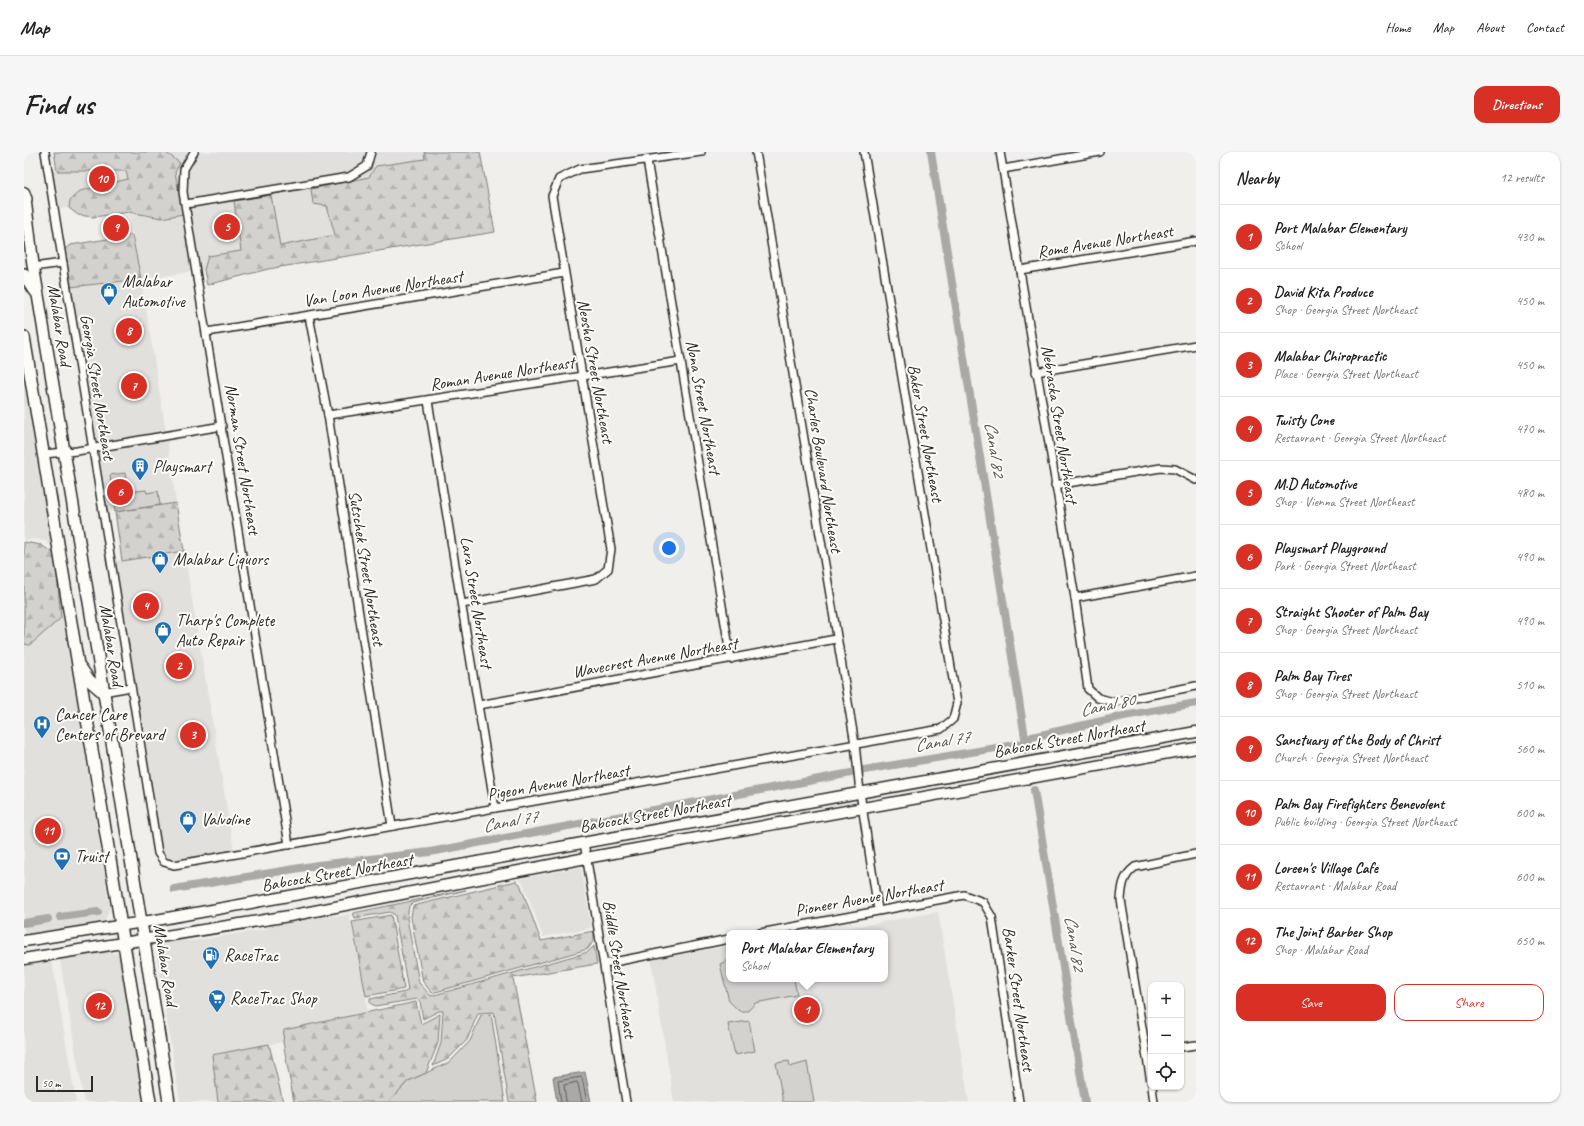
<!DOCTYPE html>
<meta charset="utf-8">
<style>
body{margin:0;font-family:Caveat,sans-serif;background:#f6f6f6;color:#222}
.controls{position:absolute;right:12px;bottom:12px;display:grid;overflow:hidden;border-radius:8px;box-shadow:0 1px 3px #0004}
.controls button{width:36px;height:36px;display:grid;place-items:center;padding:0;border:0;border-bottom:1px solid #e0e0e0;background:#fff;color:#222;font:20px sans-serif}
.scale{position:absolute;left:12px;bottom:10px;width:57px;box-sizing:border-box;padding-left:4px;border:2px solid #2b2b2b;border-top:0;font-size:11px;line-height:14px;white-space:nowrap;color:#2b2b2b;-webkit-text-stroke:3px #fdfcf7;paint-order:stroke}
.you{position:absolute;left:645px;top:396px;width:14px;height:14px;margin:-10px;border:3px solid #fff;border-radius:50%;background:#1a73e8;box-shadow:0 0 0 6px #1a73e833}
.badge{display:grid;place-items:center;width:26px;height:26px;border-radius:50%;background:#d93025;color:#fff;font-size:13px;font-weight:700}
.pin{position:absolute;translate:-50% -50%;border:2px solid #fff;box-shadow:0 1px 4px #0006}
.popup{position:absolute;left:702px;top:778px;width:162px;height:52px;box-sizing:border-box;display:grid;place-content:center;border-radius:8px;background:#fff;filter:drop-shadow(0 1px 3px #0005);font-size:13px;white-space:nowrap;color:#767676}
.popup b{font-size:15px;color:#222}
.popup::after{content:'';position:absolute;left:50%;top:100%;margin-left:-8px;border:8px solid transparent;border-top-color:#fff}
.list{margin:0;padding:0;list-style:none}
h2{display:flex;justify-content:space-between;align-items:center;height:52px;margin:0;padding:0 16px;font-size:17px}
h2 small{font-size:13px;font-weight:400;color:#767676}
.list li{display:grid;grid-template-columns:26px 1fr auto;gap:12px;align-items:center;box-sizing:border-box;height:64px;padding:0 16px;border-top:1px solid #e0e0e0}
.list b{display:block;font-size:15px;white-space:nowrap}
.list p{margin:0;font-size:13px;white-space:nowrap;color:#767676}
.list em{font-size:13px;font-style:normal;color:#767676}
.actions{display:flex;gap:8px;padding:12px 16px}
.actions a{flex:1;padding:9px 0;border:1px solid #d93025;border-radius:12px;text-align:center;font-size:14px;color:#d93025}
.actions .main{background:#d93025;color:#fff}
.icon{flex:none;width:22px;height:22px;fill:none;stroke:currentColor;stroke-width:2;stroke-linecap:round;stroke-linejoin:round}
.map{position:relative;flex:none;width:1172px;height:950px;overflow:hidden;border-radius:12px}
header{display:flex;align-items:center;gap:24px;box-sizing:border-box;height:56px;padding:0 20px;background:#fff;border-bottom:1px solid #e0e0e0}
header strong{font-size:19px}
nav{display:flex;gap:22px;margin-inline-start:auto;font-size:14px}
.intro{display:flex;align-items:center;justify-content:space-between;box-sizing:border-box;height:96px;padding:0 24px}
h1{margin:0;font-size:28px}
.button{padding:10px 18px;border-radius:12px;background:#d93025;color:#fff;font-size:14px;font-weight:700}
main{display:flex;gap:24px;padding:0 24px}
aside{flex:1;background:#fff;border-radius:12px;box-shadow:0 1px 3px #0004}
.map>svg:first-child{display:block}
</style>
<header>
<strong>Map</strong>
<nav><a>Home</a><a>Map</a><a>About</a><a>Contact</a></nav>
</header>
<div class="intro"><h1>Find us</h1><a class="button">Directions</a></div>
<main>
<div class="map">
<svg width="1172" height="950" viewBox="0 0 1172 950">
<defs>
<pattern id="forest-firs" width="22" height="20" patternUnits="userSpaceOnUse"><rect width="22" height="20" fill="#d3d2cf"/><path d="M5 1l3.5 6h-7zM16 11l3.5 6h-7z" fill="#b5b4b2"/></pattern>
</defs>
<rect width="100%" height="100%" fill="#f0efeb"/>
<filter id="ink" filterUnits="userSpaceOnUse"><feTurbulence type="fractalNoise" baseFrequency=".025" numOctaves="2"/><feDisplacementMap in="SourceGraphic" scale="8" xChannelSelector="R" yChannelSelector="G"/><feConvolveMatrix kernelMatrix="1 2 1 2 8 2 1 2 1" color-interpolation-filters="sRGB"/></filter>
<g filter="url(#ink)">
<g fill="#e1e0dc">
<path d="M141,0H433L312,83L256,94L185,104L180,118L117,127L142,280L80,290L72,286L69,278L46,135L117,127L105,60L138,66L159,62L151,20L156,11Z"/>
<path d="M28,19H102L104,27L56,39L46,48L45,56L34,57Z"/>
<path d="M0,225L22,363L29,396L22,389L9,387L0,389Z"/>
<path d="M143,287L152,351L82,360L75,308L77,303L82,299Z"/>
<path d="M160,399L210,699L151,709L145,707L138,700L90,407L99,409Z"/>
<path d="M34,434L86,756L81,768L72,772L0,784V492H6L36,466Z"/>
<path d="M557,715L567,776L519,785L499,731L495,727Z"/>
<path d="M914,760L945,950H650L627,807L705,794V827H861V781H797Z"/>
<path d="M325,762L342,844L343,860L260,878L259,890L188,903L194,950H156L133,805L138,793L148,788L168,789L242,777L247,772L297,763L318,764Z"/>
<path d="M82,799L94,802L98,806L123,950H60L36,808L37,806Z"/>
<path d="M25,808L29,815L52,950H0V812Z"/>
</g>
<g fill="#d3d2cf" stroke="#7f7e7d">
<path d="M101,321L104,340L122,338L123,341L134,339L136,353L91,360L86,323Z"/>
<path d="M705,808V827H770L773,843L731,851L724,859H715L705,849L696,812Z"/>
<path d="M467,862L481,950H365L384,929L426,910L446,889L457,863Z"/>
<path d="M725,869L731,899L711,903L704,872Z"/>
<path d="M765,909L766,915L783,910L790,950H759L752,911Z"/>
</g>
<g fill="url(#forest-firs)" stroke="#7f7e7d">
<path d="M30,0H141L156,11L151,20L159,62L138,66L105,60L70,65L54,63L45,56L46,48L56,39L104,27L102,19H33Z"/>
<path d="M400,0H456L471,80L244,117L183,133L180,118L184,104L217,99L210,49L247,43L256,94L311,83L303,54L289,52L287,37L345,25L352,14L401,7Z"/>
<path d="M108,83L117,127L46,135L40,98L46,93Z"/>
<path d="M152,351L160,399L98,409L91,360Z"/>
<path d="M0,390L17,393L31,402L37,466L6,493L0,492Z"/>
<path d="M492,729L496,732L517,789L570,779V788L564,797L408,841L399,830L387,765L389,754Z"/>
<path d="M442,738L388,751L385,754L383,766L395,831L407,844L564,800L570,794L573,812L489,826L513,950H485L470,860L454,861L443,888L424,907L409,914L417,891L419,859H415L399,867L396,849L393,847L351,854L346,851V847L381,840L384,838L371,763L366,760L331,766L329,761Z"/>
<path d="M367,763L380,837L342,844L328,770Z"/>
<path d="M392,850L397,872L416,862L414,891L402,921L384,929L365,950H270L259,890L260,878Z"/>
<path d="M245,892L259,950H194L188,903Z"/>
</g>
<path fill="#aaa9a7" stroke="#777775" d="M561,920L567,950H533L529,925Z"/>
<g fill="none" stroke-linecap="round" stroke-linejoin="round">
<g stroke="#5e5d5d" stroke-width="1">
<path d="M537,950L534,929L557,925L558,926L563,950"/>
<path d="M542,950L540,933L553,930L554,932L558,950"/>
</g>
<g stroke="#aaa9a7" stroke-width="8">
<path d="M907,0L1003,598"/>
<path d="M840,618L1002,591L1008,585L1100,564L1172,551"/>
<path d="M1010,638L1061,950"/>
<path d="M150,737L294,713L406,700L827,621"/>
<path d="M36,765L74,760"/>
<path d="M0,771L24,767"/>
</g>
<g stroke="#2b2b2b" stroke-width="10">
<g id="minor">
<path d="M21,0L134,701L140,710L150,713L917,577L929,567L933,551L840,0"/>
<path d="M170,0L160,17L159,40L265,693"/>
<path d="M732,0L831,592L836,640L854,758"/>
<path d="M976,0L1051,446L1064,537L1074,546L1090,550L1172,534"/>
<path d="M623,8L707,507"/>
<path d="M979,17L1076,0"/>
<path d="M162,52L325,25L343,14L347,0"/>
<path d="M9,115L39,111"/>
<path d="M996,118L1172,89"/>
<path d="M285,164L304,263L368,674"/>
<path d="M183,180L540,121"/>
<path d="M1012,220L1172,193"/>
<path d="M404,249L471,656"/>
<path d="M304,263L657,209"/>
<path d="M19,302L53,299L198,274"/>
<path d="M1031,333L1137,316L1151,317L1172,328"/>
<path d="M1051,446L1172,424"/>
<path d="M438,452L572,427L584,417L587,397L528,44L535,27L556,17L677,0"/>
<path d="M79,540L107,535"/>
<path d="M455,553L812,487"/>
<path d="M560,690L602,950"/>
<path d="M736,781L940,743L959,750L968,765L995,950"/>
<path d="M580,812L705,787"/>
<path d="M1157,895L1172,893"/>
<path d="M1127,930L1097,748C1098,734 1099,724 1111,715L1172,702"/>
<path d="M1128,935L1130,950"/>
</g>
</g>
<g stroke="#2b2b2b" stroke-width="13">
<g id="secondary">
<path d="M0,789L138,767L1172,580"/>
<path d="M0,807L265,764L562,706L1172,596"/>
</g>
</g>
<g stroke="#2b2b2b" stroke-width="14">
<g id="primary">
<path d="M0,41C4,67 6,93 10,119C56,396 103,672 145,950"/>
<path d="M0,123L12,140"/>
<path d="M0,185L126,950"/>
<path d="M56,515L65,528L79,540"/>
</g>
</g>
<g stroke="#2b2b2b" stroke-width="16">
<path id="motorway" d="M0,45L1,47"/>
</g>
<use href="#minor" stroke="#fdfcf7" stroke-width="7"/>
<use href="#secondary" stroke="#fdfcf7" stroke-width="10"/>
<use href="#primary" stroke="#fdfcf7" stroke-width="11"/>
<use href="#motorway" stroke="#fdfcf7" stroke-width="13"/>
</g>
</g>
<defs>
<g id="shop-pin" transform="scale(0.9)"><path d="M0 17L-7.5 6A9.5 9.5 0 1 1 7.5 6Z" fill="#1f6fb2" stroke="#fdfcf7"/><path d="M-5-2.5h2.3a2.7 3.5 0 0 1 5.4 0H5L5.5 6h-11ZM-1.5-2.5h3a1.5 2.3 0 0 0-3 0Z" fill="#fff"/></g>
<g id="building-pin" transform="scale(0.9)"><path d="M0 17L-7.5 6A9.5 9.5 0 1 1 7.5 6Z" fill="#1f6fb2" stroke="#fdfcf7"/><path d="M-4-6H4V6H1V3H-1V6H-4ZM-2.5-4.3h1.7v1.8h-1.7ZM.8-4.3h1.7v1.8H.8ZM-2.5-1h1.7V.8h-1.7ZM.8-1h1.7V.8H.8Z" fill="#fff"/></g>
<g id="hospital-pin" transform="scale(0.9)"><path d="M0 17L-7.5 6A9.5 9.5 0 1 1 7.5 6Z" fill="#1f6fb2" stroke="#fdfcf7"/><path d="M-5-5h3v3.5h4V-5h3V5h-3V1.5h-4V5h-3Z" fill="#fff"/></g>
<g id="bank-pin" transform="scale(0.9)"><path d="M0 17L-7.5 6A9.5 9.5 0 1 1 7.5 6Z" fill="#1f6fb2" stroke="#fdfcf7"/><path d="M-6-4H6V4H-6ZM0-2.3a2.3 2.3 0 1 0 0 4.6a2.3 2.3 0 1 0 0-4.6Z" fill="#fff"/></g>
<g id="fuel-pin" transform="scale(0.9)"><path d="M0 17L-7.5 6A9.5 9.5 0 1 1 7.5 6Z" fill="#1f6fb2" stroke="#fdfcf7"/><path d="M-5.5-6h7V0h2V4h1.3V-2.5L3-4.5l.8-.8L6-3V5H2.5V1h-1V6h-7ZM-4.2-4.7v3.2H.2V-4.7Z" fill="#fff"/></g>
<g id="supermarket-pin" transform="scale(0.9)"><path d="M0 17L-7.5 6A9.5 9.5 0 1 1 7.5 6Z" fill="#1f6fb2" stroke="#fdfcf7"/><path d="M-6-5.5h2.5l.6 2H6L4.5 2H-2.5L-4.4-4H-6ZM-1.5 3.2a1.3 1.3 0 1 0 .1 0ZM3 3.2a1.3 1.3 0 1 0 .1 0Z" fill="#fff"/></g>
</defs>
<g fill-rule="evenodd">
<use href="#shop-pin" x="85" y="139"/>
<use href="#building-pin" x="116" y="314"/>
<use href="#shop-pin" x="136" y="407"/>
<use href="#shop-pin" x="139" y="478"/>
<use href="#hospital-pin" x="18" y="572"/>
<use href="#shop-pin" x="164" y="667"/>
<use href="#bank-pin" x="38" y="704"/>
<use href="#fuel-pin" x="187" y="803"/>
<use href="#supermarket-pin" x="193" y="846"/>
</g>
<g text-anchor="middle" stroke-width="4" stroke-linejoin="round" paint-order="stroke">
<g font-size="17" fill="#2b2b2b" stroke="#fdfcf7">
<text transform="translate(1081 89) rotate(-9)" y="6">Rome Avenue Northeast</text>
<text transform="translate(359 136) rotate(-9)" y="6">Van Loon Avenue Northeast</text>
<text transform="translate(36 173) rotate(81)" y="6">Malabar Road</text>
<text transform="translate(572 219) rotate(80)" y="6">Neosho Street Northeast</text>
<text transform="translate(478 221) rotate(-9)" y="6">Roman Avenue Northeast</text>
<text transform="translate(74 235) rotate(81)" y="6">Georgia Street Northeast</text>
<text transform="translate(680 255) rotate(80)" y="6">Nona Street Northeast</text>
<text transform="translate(1036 272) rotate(81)" y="6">Nebraska Street Northeast</text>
<text transform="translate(902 281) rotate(80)" y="6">Baker Street Northeast</text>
<text transform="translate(219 307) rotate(81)" y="6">Norman Street Northeast</text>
<text transform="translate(800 318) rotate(81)" y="6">Charles Boulevard Northeast</text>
<text transform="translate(343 416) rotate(81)" y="6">Sutschek Street Northeast</text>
<text transform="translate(453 450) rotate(81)" y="6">Lara Street Northeast</text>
<text transform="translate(88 493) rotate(81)" y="6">Malabar Road</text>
<text transform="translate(631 505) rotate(-10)" y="6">Wavecrest Avenue Northeast</text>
<text transform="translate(1045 586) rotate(-10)" y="6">Babcock Street Northeast</text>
<text transform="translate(534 630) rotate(-10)" y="6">Pigeon Avenue Northeast</text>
<text transform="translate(631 661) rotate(-10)" y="6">Babcock Street Northeast</text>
<text transform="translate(313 720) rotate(-10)" y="6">Babcock Street Northeast</text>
<text transform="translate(845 745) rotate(-10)" y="6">Pioneer Avenue Northeast</text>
<text transform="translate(142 813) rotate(81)" y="6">Malabar Road</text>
<text transform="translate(596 817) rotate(81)" y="6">Biddle Street Northeast</text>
<text transform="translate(995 847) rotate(82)" y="6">Barker Street Northeast</text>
</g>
<g font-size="17" fill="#2b2b2b" stroke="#fdfcf7" text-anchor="start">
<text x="98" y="135">Malabar<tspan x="98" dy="20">Automotive</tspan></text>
<text x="129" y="320">Playsmart</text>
<text x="149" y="413">Malabar Liquors</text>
<text x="152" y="474">Tharp's Complete<tspan x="152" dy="20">Auto Repair</tspan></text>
<text x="31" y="568">Cancer Care<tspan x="31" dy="20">Centers of Brevard</tspan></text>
<text x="177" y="673">Valvoline</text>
<text x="51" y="710">Truist</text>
<text x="200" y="809">RaceTrac</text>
<text x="206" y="852">RaceTrac Shop</text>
</g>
<g font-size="18" font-style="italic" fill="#575756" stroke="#fdfcf7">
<text transform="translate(971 297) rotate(81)" y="6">Canal 82</text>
<text transform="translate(1083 553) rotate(-12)" y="6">Canal 80</text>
<text transform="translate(918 589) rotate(-10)" y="6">Canal 77</text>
<text transform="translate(486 669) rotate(-11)" y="6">Canal 77</text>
<text transform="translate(1051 791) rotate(81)" y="6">Canal 82</text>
</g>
</g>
</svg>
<div class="controls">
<button>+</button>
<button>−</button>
<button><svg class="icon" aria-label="locate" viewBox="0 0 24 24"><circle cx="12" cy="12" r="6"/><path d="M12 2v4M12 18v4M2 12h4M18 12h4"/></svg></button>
</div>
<div class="scale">50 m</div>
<div class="you"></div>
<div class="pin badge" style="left:783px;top:858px">1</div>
<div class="popup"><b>Port Malabar Elementary</b>School</div>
<div class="pin badge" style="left:155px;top:514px">2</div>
<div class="pin badge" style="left:169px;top:583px">3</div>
<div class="pin badge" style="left:122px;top:454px">4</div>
<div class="pin badge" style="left:203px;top:75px">5</div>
<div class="pin badge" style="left:96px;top:340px">6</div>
<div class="pin badge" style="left:110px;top:234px">7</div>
<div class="pin badge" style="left:105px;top:179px">8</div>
<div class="pin badge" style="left:92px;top:76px">9</div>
<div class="pin badge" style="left:78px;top:27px">10</div>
<div class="pin badge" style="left:24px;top:679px">11</div>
<div class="pin badge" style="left:75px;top:854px">12</div>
</div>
<aside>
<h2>Nearby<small>12 results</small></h2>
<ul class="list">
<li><span class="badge">1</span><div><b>Port Malabar Elementary</b><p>School</p></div><em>430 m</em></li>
<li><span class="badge">2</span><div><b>David Kita Produce</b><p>Shop · Georgia Street Northeast</p></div><em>450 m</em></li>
<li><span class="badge">3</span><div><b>Malabar Chiropractic</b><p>Place · Georgia Street Northeast</p></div><em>450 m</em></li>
<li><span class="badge">4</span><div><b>Twisty Cone</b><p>Restaurant · Georgia Street Northeast</p></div><em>470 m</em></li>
<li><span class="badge">5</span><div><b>M.D Automotive</b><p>Shop · Vienna Street Northeast</p></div><em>480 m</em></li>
<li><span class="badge">6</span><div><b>Playsmart Playground</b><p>Park · Georgia Street Northeast</p></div><em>490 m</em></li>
<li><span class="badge">7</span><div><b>Straight Shooter of Palm Bay</b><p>Shop · Georgia Street Northeast</p></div><em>490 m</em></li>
<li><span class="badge">8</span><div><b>Palm Bay Tires</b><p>Shop · Georgia Street Northeast</p></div><em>510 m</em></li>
<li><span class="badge">9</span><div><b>Sanctuary of the Body of Christ</b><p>Church · Georgia Street Northeast</p></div><em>560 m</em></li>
<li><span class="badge">10</span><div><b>Palm Bay Firefighters Benevolent</b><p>Public building · Georgia Street Northeast</p></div><em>600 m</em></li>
<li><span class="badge">11</span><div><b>Loreen's Village Cafe</b><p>Restaurant · Malabar Road</p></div><em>600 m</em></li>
<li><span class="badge">12</span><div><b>The Joint Barber Shop</b><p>Shop · Malabar Road</p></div><em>650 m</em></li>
</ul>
<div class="actions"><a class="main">Save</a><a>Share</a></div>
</aside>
</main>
